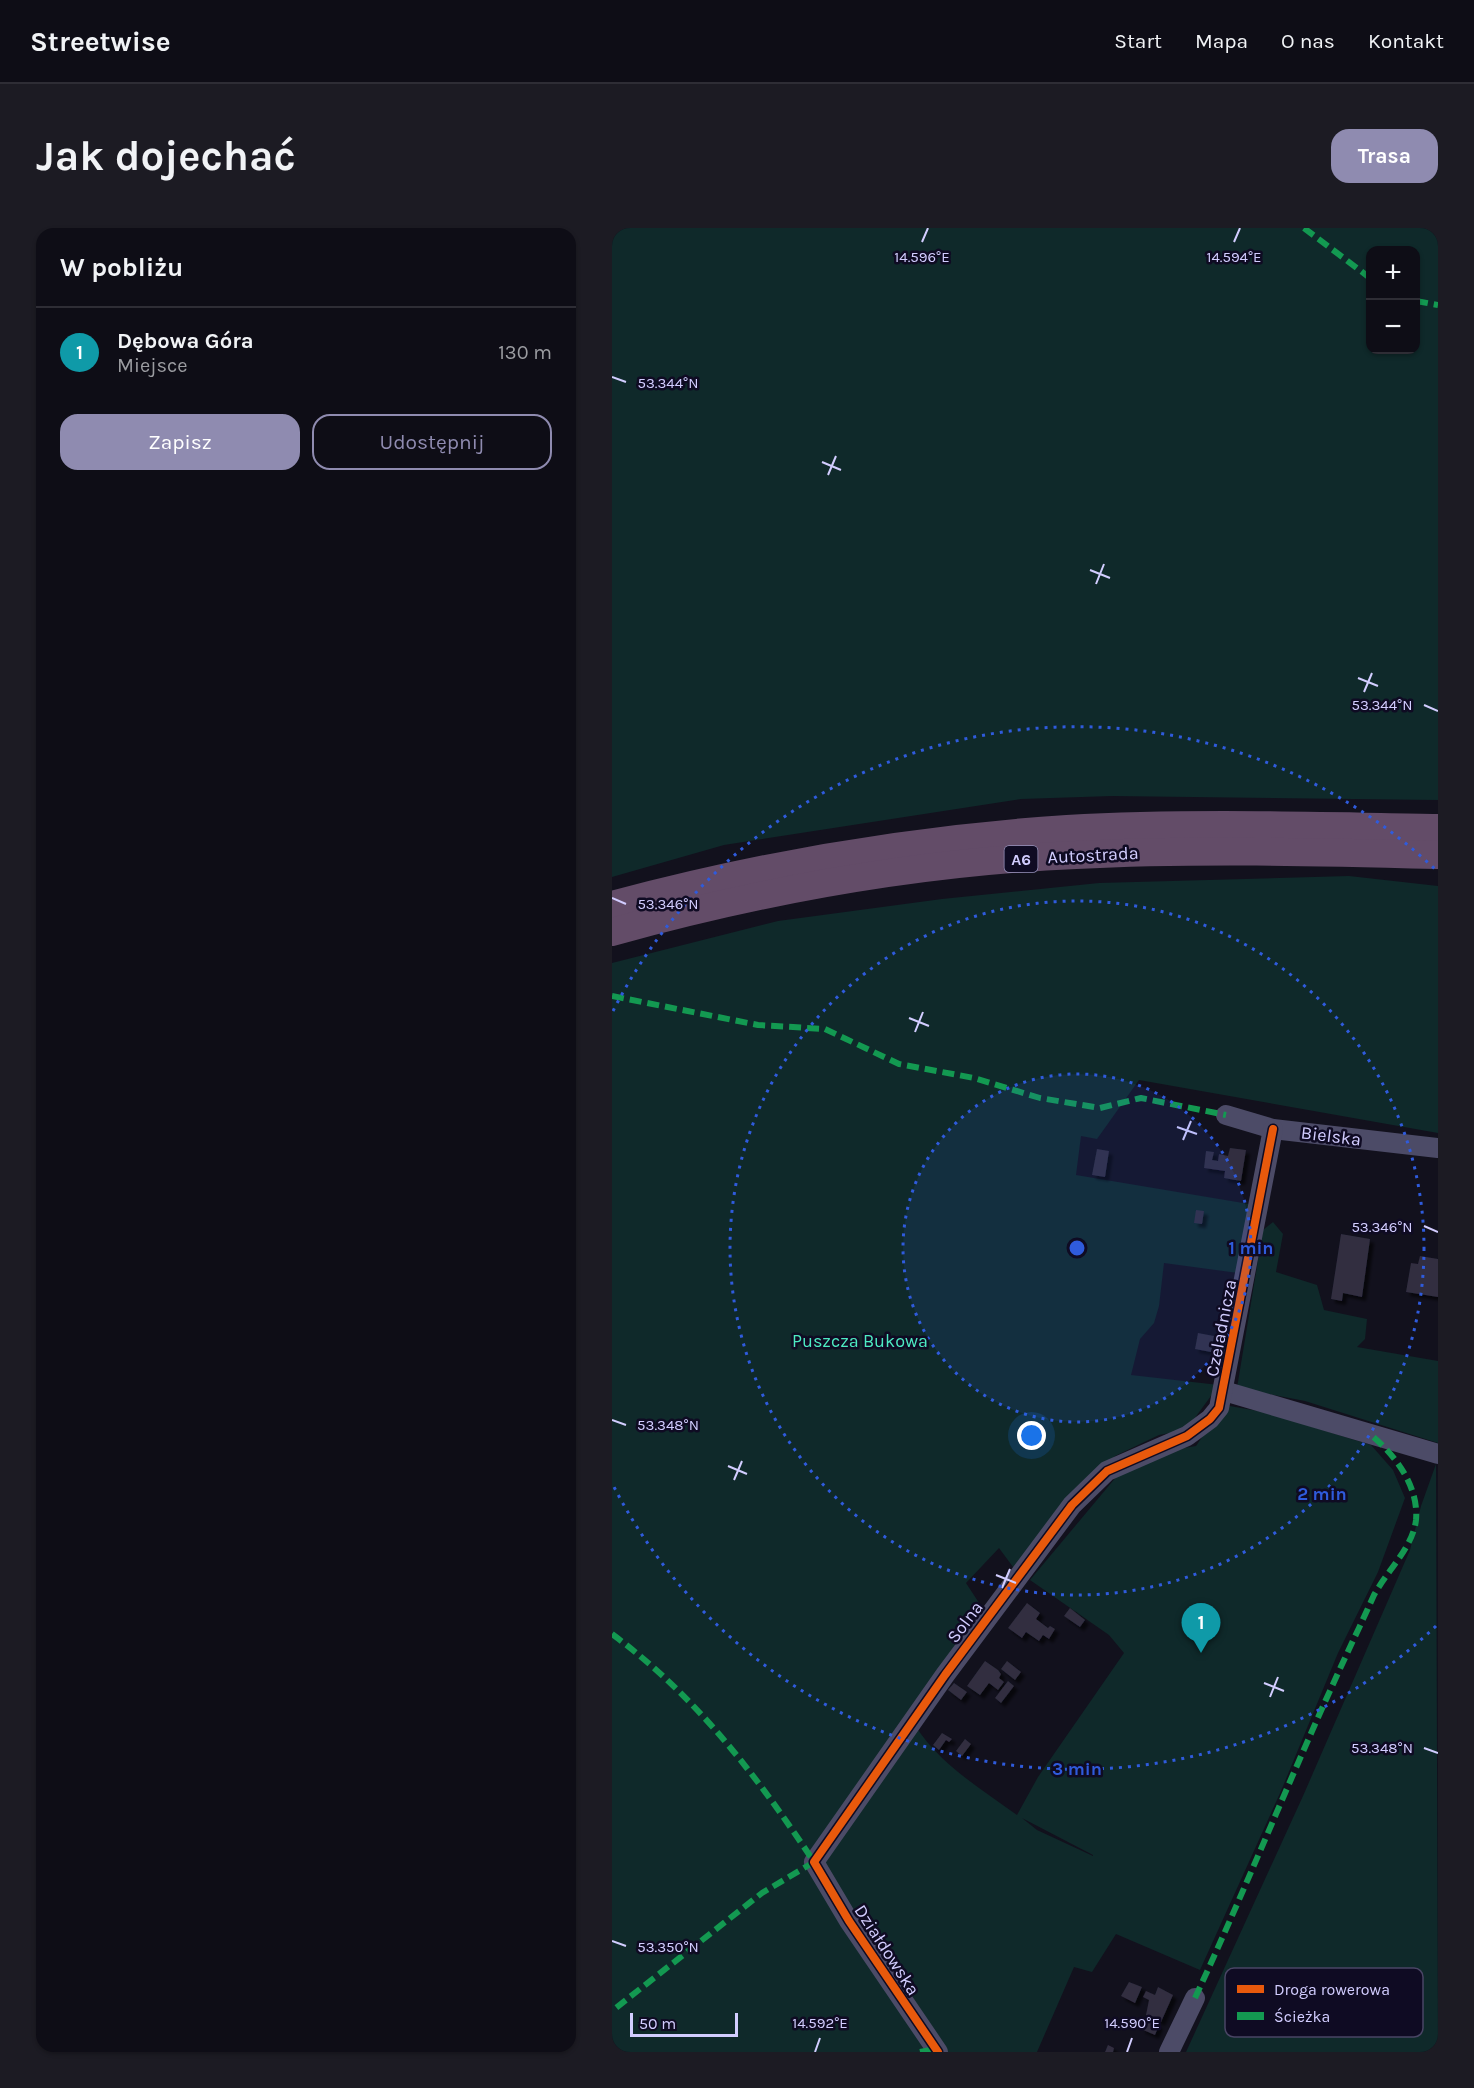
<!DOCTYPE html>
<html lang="pl">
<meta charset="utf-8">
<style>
body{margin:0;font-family:Karla,sans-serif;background:#1c1b23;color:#f1f3f6}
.controls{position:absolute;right:18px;top:18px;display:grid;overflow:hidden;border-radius:12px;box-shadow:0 2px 4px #0004}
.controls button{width:54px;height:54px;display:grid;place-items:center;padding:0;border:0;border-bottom:2px solid #2e2d35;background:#0e0d16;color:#f1f3f6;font:30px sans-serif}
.scale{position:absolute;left:18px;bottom:15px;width:108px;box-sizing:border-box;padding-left:6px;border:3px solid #d2cdff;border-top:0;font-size:16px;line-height:21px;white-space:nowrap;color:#d2cdff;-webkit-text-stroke:4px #0f0b23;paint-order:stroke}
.you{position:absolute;left:420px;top:1208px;width:21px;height:21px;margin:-15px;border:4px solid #fff;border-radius:50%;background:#1a73e8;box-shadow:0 0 0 9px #1a73e833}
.badge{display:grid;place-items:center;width:39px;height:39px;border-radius:50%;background:#8f8bb0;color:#fff;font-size:20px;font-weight:700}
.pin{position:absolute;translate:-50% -50px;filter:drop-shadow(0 2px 3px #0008)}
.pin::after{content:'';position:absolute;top:32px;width:21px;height:18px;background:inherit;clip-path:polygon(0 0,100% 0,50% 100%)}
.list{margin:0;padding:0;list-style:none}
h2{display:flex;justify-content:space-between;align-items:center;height:78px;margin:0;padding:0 24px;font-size:26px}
h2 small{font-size:20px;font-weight:400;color:#9b9ca1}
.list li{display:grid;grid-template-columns:39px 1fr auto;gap:18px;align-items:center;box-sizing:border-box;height:90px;padding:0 24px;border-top:2px solid #2e2d35}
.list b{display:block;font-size:22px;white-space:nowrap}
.list p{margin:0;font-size:20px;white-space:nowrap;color:#9b9ca1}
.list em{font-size:20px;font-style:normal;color:#9b9ca1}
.actions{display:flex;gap:12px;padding:18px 24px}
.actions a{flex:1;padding:14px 0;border:2px solid #8f8bb0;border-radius:18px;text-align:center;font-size:21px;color:#8f8bb0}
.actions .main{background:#8f8bb0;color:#fff}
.map{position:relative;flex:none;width:826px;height:1824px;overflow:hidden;border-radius:18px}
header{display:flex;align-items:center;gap:36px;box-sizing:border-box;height:84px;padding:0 30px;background:#0e0d16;border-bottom:2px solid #2e2d35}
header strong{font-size:28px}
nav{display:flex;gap:33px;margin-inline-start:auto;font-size:21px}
.intro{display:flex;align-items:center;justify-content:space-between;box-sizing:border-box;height:144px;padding:0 36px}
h1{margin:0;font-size:42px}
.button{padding:15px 27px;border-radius:18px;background:#8f8bb0;color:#fff;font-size:21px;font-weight:700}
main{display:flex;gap:36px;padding:0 36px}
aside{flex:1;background:#0e0d16;border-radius:18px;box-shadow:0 2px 4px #0004}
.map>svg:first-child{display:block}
</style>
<header>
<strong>Streetwise</strong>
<nav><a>Start</a><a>Mapa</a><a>O nas</a><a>Kontakt</a></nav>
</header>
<div class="intro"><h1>Jak dojechać</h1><a class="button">Trasa</a></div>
<main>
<aside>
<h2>W pobliżu<small></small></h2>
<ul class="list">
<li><span class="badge" style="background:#0f9aa8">1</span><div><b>Dębowa Góra</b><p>Miejsce</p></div><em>130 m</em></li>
</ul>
<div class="actions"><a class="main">Zapisz</a><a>Udostępnij</a></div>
</aside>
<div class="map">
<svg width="826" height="1824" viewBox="0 0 826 1824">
<defs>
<filter id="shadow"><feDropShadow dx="4" dy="4" stdDeviation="1.5" flood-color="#0009"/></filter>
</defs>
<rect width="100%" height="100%" fill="#12111d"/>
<g fill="#0f292a" fill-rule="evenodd">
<path d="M0,0H826V572L500,568L409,571L112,617L0,649ZM758,22H804V122H758Z"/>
<path d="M737,648L826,658V905L527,852L485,911L469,908L464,947L637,976L626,1045L552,1035L547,1078L542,1095L528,1111L519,1147L607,1157L574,1202L547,1207L503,1228L404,1343L387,1320L354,1355L371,1381L297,1486C319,1531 365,1558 405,1587L426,1549L512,1425L497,1407L418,1352L510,1242L549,1224L584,1218L612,1177L652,1184L759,1217L781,1242L793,1270L766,1344L726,1425L669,1563L588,1742L504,1706L480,1744L462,1739L425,1824H0V735L166,693L330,671L487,655ZM410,1590L481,1627V1628L425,1602Z"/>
<path d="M661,994L671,1006L664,1044L705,1057L712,1082L755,1091L753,1111L745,1119L826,1133V1215L693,1173L625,1160L651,1002Z"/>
<path d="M824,1236L826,1824H574L691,1568L798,1322L809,1278Z"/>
</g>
<g fill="#302e40" filter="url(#shadow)">
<path d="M618,920L634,922L629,953L612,950L613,943L592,940L594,923L602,924L600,932L606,933L607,926L616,928Z"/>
<path d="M485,921L497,923L493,949L480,947Z"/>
<path d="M584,982L592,983L590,996L582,995Z"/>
<path d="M729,1006L758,1011L750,1069L731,1065L730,1073L719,1071Z"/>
<path d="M808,1028L826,1031V1069L794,1064L799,1035L806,1036Z"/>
<path d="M586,1105L602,1108L599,1124L583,1121Z"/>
<path d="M415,1375L428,1385L424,1391L436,1400L438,1398L443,1401L437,1411L431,1407L427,1413L414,1404L410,1410L396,1400Z"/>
<path d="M458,1380L473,1392L468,1399L452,1388Z"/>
<path d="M373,1433L386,1442L389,1446L387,1450L392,1454L386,1462L377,1455L368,1467L355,1458Z"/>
<path d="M395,1433L409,1444L403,1452L389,1441Z"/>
<path d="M396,1453L402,1458L389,1475L383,1470Z"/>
<path d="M342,1455L355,1464L349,1472L336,1462Z"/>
<path d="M330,1505L340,1511L337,1514L334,1512L327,1522L321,1517Z"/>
<path d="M353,1511L359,1516L350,1528L344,1523Z"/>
<path d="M517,1754L530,1759L523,1775L509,1768Z"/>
<path d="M546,1759L561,1767L549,1794L534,1787L537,1772L531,1769L534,1763L543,1767Z"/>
<path d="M534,1791L547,1797L543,1807L529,1801Z"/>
<path d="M496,1817L502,1820L501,1824H493Z"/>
</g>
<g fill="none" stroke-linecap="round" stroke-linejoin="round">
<g stroke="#4c4b67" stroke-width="20">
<path d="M614,887L661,901L826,920"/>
<path d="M612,1163L826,1226"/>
<path d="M326,1824L237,1693L202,1634L333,1447L460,1277L495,1243L575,1208L598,1191L607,1180L661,901"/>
<path d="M557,1824L583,1770"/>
</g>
<g stroke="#634c68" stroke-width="28">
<path d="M0,677C149,637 301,611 455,601C578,594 702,598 826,600"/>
<path d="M0,704C151,662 307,634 464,627C584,621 705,624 826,627"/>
</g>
<g stroke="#139951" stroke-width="6" stroke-dasharray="12 6" stroke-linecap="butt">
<path d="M692,0L758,50"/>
<path d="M804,73L826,77"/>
<path d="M0,768L146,797L213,801L287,836L362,850L428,870L488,880L529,870L614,887"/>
<path d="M0,1406C84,1468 145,1548 202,1634L150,1665L0,1783"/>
<path d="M583,1770C640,1647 689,1522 747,1400C752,1389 757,1378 762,1367C775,1343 801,1319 804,1292C807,1258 783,1227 759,1207"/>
<path d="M308,1824L324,1821"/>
</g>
<g stroke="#0f0b23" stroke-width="11">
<path id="cycleway" d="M326,1824L237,1693L202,1634L333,1447L460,1277L495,1243L575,1208L598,1191L607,1180L661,901"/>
</g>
<use href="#cycleway" stroke="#e8590c" stroke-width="8"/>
</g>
<path fill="none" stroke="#d2cdff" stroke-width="2" d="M310,14L316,0M622,14L628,0M0,149L14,154M210,234L229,242M216,247L224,228M478,342L498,350M484,356L492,336M746,450L766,458M752,464L760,445M812,477L826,483M0,670L14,676M297,790L317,798M303,804L311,784M565,899L585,906M571,912L579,893M812,998L826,1004M0,1192L14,1197M116,1238L135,1246M122,1252L130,1233M384,1347L404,1355M390,1360L398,1341M652,1455L672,1463M658,1469L666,1449M812,1520L826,1525M0,1713L14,1718M203,1824L208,1810M515,1824L520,1810"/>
<circle cx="465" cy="1020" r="174" fill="#2f5bdc" fill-opacity=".12"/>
<g fill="none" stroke="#2f5bdc" stroke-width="3" stroke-dasharray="3 6">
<circle cx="465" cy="1020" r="174"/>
<circle cx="465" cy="1020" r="347"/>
<path d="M824 1398A521 521 0 0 1 1 1257M1 783A521 521 0 0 1 824 642"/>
</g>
<g text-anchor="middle" stroke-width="5" stroke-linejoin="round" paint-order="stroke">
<rect fill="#0f0b23" stroke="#9893bd" stroke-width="1.5" x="392.5" y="618" width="33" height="26" rx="4.5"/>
<g font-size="16" font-weight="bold" fill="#d2cdff">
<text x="409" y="637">A6</text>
</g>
<g font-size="18" fill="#d2cdff" stroke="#0f0b23">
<text transform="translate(481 627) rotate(-3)" y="6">Autostrada</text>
<text transform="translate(719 908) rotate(7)" y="6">Bielska</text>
<text transform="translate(609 1100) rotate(-79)" y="6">Czeladnicza</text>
<text transform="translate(353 1394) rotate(-53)" y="6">Solna</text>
<text transform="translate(275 1722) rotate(57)" y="6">Działdowska</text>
</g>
<g font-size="18" fill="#4debc2" stroke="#0f0b23">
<text x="248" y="1119">Puszcza Bukowa</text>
</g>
</g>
<rect x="613" y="1740" width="198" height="69" rx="9" fill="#0f0b23" stroke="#4a4565" stroke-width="1.5"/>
<rect x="625" y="1757" width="27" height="8" fill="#e8590c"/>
<rect x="625" y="1784" width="27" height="8" fill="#139951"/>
<g font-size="16" fill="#d2cdff">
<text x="662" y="1767">Droga rowerowa</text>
<text x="662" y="1794">Ścieżka</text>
</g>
<g font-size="15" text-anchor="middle" fill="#d2cdff" stroke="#0f0b23" stroke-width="5" stroke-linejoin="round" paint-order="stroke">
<text x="310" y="34">14.596°E</text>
<text x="622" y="34">14.594°E</text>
<text x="56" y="160">53.344°N</text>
<text x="770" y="482">53.344°N</text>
<text x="56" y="681">53.346°N</text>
<text x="770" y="1004">53.346°N</text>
<text x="56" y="1202">53.348°N</text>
<text x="770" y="1525">53.348°N</text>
<text x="56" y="1724">53.350°N</text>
<text x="208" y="1800">14.592°E</text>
<text x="520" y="1800">14.590°E</text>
</g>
<circle cx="465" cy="1020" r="9" fill="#2f5bdc" stroke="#0f0b23" stroke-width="3"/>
<g font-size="18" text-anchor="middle" font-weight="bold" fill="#2f5bdc" stroke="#0f0b23" stroke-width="5" stroke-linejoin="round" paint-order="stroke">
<text x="639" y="1026">1 min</text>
<text x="710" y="1272">2 min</text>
<text x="465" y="1547">3 min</text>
</g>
</svg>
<div class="controls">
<button>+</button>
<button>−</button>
</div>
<div class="scale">50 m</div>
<div class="you"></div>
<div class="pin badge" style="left:589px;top:1425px;background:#0f9aa8">1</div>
</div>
</main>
